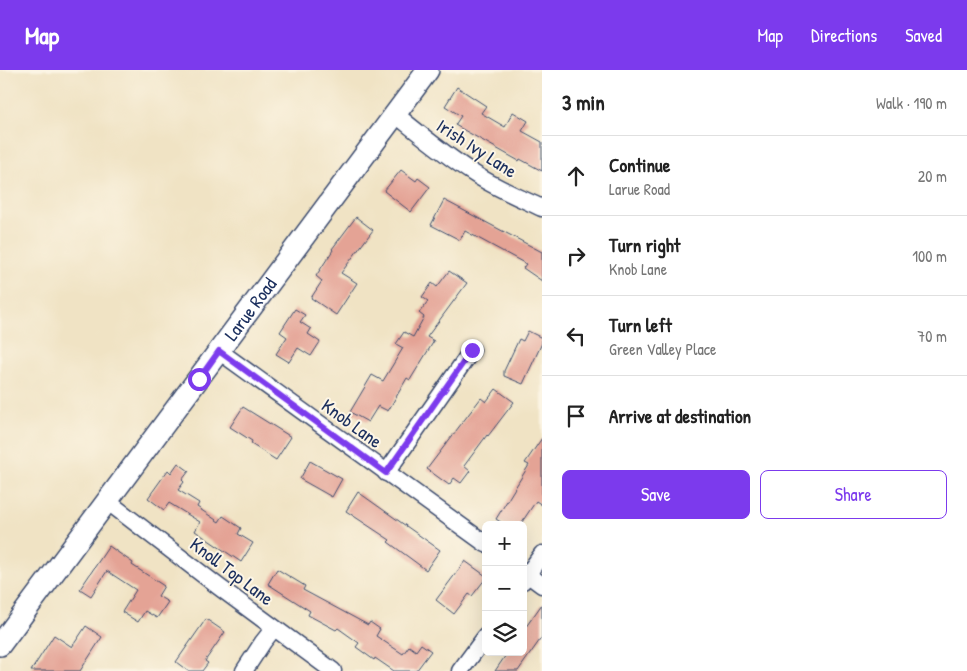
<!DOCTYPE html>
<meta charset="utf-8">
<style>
body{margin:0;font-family:"Patrick Hand",sans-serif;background:#f2f2f2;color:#222}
.controls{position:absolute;right:15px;bottom:15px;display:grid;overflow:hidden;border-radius:8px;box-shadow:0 5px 20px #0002}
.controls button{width:45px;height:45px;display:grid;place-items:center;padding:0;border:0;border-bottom:1px solid #e0e0e0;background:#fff;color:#222;font:25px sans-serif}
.stop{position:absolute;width:15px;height:15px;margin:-11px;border:4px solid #7c3aed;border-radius:50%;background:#fff}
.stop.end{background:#7c3aed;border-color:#fff;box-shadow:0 1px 5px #0008}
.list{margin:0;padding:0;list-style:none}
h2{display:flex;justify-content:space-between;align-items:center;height:65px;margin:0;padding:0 20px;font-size:21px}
h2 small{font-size:16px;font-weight:400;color:#767676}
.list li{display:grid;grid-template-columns:32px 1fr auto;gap:15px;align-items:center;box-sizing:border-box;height:80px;padding:0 20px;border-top:1px solid #e0e0e0}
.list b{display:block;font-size:19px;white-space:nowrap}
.list p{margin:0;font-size:16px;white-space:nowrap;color:#767676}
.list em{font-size:16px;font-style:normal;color:#767676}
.actions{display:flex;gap:10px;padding:15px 20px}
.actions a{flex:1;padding:11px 0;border:1px solid #7c3aed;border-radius:8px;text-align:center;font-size:18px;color:#7c3aed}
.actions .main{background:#7c3aed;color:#fff}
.icon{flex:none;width:28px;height:28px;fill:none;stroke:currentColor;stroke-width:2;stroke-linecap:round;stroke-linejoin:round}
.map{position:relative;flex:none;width:542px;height:601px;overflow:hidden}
header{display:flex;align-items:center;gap:30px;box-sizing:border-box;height:70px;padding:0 25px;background:#7c3aed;color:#fff}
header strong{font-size:24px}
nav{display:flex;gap:28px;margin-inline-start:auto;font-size:18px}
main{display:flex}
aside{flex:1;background:#fff}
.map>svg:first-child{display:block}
</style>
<header>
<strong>Map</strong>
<nav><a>Map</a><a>Directions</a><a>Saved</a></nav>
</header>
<main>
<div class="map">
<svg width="542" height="601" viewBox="0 0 542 601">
<rect width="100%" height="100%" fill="#fcf5e5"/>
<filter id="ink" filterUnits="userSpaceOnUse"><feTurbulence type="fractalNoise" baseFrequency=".02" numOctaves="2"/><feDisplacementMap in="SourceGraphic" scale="10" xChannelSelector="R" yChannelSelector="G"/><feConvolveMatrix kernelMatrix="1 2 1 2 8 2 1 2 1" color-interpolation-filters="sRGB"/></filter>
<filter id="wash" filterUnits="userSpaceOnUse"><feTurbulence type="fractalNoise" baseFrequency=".0096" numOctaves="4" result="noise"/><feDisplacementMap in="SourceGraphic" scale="20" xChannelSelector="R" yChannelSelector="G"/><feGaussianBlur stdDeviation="1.12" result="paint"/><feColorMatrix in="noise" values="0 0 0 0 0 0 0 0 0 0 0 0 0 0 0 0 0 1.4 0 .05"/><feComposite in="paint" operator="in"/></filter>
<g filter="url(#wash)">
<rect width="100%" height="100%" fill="#f0e3c4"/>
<g id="blocks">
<g fill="#e4a395">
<path d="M457,17L486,36L481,43L505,57L513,42L528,51L522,61L542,72V101L520,89L519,91L455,55L461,46L445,36Z"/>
<path d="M401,100L416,111L418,108L430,117L411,142L384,121Z"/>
<path d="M444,130L542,182V211L523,198L526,194L465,161L460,170L431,155Z"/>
<path d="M356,147L373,160L341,203L357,213L336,245L311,228L322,211L316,206L333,180L332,179Z"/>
<path d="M449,201L467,213L427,267L434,271L410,310L407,308L388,341L378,336L368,352L350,342L372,305L383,311L403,278L396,274L404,262L413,267L424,247L419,243L428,231L422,227L432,213L437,217Z"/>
<path d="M295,239L305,245L300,252L311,259L308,264L320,272L311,286L298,278L289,292L276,284L287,267L280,262Z"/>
<path d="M528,261L542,268V273L523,314L504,306V301L519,269L523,271Z"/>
<path d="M496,319L514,332L488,366L487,365L464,396L470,401L461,413L454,408L449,415L427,399L481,328L486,332Z"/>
<path d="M243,337L291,367L276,390L251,374L252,371L230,357Z"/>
<path d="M542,368V435L536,431L520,455H505L496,449L529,395L525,393Z"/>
<path d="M310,391L342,409L332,427L300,409Z"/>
<path d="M178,393L189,401L182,410L184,412L178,420L199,433L197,437L219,452L223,446L241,458L238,464L253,473L241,492L195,461L200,452L169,433L164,440L148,428L168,400L171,403Z"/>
<path d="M358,422L440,480L426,500L388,472L390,470L346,441Z"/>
<path d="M109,476L133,493L132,495L164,516L158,526L168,532L157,548L145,541L138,552L122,542L136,520L107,501L91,526L80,519Z"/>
<path d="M465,491L486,506V508L472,526L469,524L454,544L436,530Z"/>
<path d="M277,499L305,516L303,520L368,555L370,552L380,559L376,566L403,584L409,576L416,581L421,574L431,581L416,601H394L375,588L374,590L356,577L359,573L338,558L336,560L308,545L310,541L268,514Z"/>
<path d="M542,534V567L518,601H495L508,582H523V561Z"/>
<path d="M206,549L225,562L205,591L208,593L202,601H188L176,592Z"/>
<path d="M86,556L102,567L80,601H31L54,565L72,577Z"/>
</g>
</g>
</g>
<g filter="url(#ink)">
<use href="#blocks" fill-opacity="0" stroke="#3b4a6d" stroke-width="1"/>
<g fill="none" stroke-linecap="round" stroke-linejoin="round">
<g stroke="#3b4a6d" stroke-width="19">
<g id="minor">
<path d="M395,44C420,64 445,85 473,103C494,117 518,127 542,138"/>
<path d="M219,281L486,474"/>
<path d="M386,403L472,280"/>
<path d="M107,431L219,517L333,601"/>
<path d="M523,501L542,515"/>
<path d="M523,511L542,484"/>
<path d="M244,601L263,572L274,558"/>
<path d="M460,601L486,566"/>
</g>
</g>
<g stroke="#3b4a6d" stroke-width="24">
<g id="tertiary">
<path id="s1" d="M0,575L428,0"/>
</g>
</g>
<use href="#minor" stroke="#fff" stroke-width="16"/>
<use href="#tertiary" stroke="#fff" stroke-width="21"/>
</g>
</g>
<g fill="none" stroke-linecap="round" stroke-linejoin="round" filter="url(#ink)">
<path stroke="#7c3aed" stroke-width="6" d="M199,309L219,281L386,403L472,280"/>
</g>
<g text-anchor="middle" stroke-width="4" stroke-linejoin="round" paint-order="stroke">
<g font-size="19" fill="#1b2f5e" stroke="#fcf5e5">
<text transform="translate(477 78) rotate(33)" y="7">Irish Ivy Lane</text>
<text dy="7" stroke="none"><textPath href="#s1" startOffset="419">Larue Road</textPath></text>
<text transform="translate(352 353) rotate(36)" y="7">Knob Lane</text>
<text transform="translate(232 501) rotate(37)" y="7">Knoll Top Lane</text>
</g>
</g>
</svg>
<div class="controls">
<button>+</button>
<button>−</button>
<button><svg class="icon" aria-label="layers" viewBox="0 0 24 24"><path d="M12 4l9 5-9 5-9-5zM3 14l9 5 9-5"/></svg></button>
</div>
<div class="stop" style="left:199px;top:309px"></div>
<div class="stop end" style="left:472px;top:280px"></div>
</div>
<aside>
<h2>3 min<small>Walk · 190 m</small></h2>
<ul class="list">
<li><svg class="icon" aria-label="ahead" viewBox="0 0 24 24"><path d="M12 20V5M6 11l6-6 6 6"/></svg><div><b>Continue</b><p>Larue Road</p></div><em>20 m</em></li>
<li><svg class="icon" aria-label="right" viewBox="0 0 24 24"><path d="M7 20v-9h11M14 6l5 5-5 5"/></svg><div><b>Turn right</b><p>Knob Lane</p></div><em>100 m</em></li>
<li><svg class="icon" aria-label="left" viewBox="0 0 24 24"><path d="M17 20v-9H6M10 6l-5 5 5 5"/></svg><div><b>Turn left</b><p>Green Valley Place</p></div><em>70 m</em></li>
<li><svg class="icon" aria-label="arrive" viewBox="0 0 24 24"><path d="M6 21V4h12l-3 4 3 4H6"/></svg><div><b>Arrive at destination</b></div></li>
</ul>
<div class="actions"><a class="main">Save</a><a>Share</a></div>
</aside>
</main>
